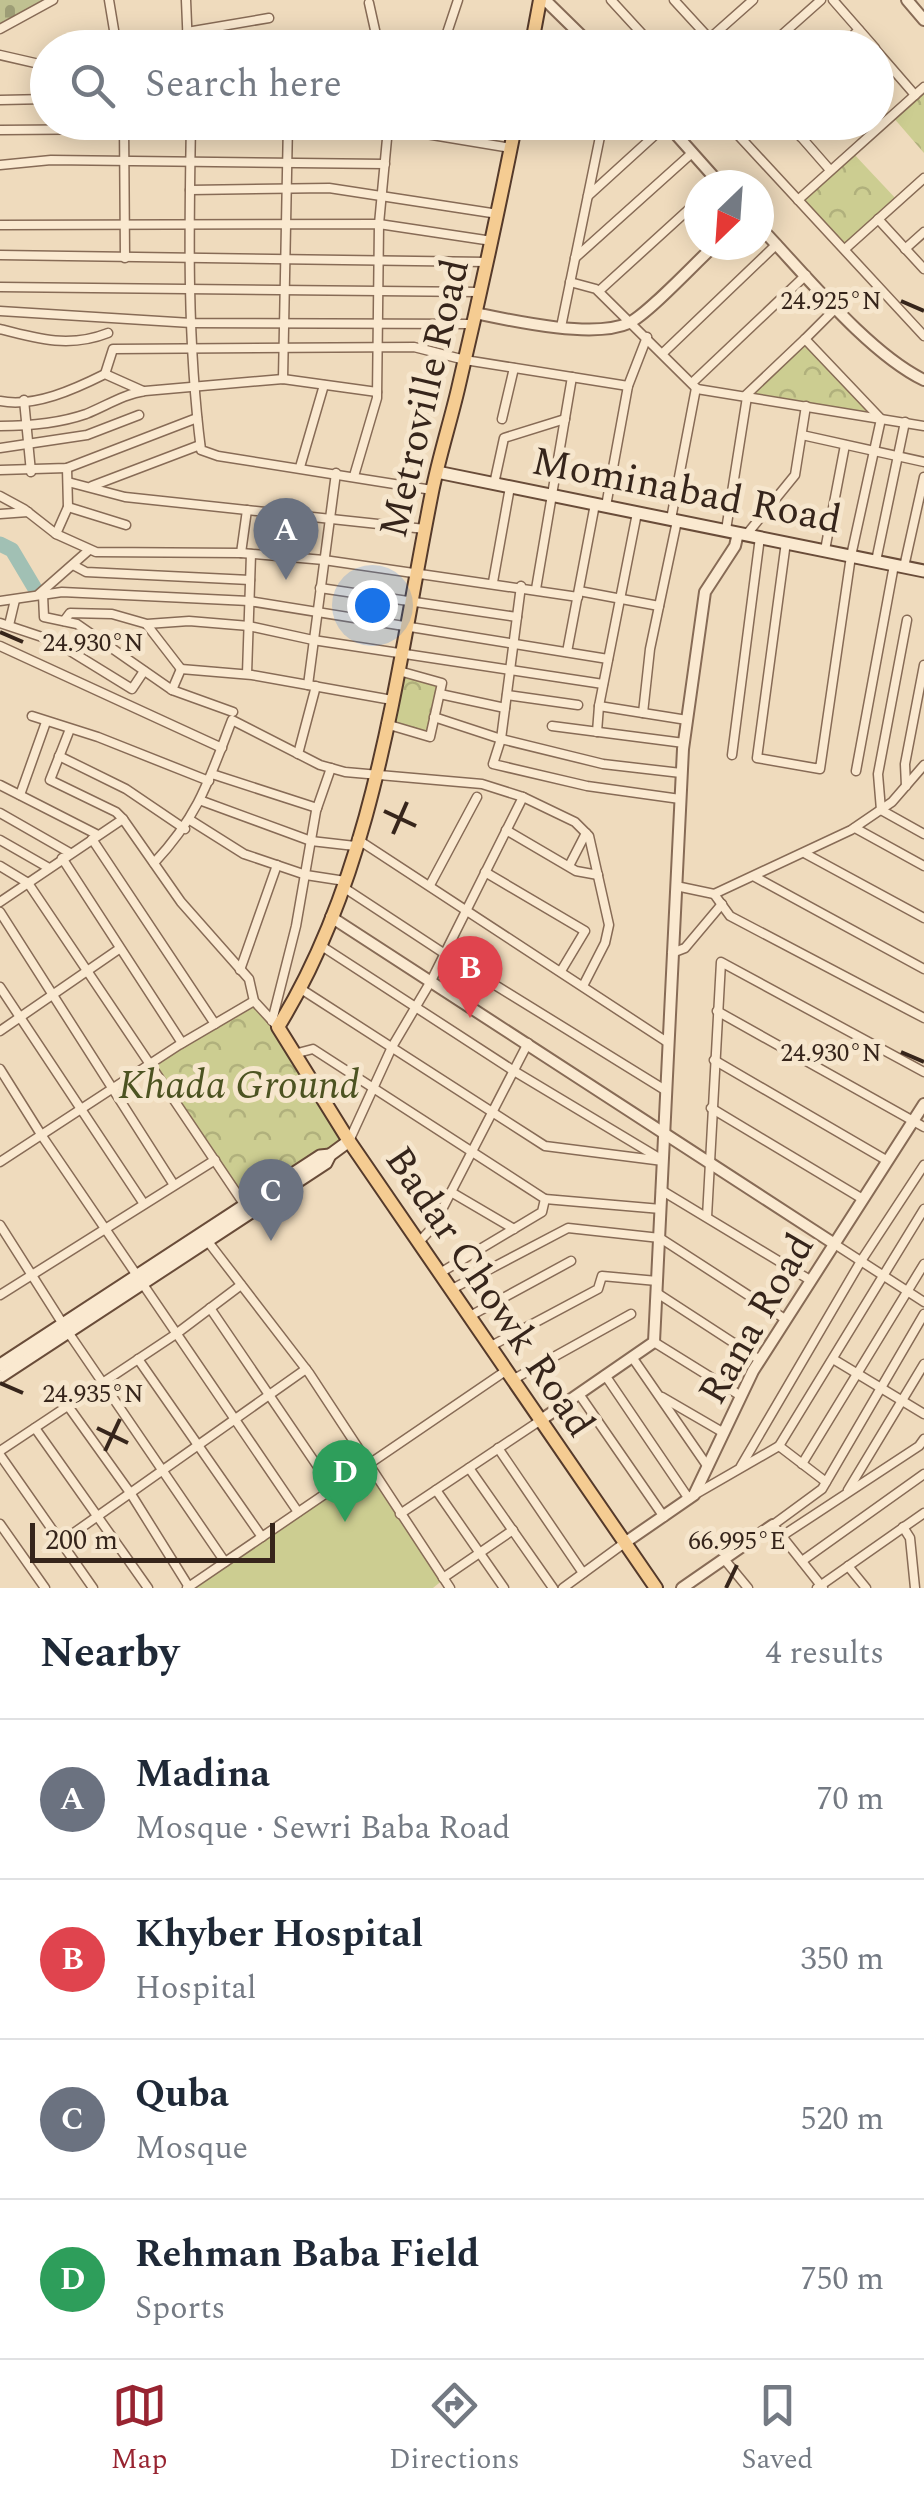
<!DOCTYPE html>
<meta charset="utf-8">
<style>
body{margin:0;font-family:Spectral,serif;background:#f6f6f7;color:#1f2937}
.compass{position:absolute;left:684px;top:170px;width:90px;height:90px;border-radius:50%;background:#fff;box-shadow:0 5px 25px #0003;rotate:205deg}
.scale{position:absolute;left:30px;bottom:25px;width:245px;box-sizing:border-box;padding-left:10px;border:5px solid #36251b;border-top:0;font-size:28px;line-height:35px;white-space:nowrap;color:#36251b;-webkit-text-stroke:8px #f6e6cd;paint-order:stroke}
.you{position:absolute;left:372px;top:605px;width:35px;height:35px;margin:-25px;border:8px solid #fff;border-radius:50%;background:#1a73e8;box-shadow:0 0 0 15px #1a73e833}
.badge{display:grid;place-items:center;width:65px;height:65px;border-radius:50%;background:#982431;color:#fff;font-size:32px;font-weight:700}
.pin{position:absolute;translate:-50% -82px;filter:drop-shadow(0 2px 5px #0008)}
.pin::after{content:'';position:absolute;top:52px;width:35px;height:30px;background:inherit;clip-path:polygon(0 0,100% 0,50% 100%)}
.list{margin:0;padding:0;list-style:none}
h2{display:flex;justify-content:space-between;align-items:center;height:130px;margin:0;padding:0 40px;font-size:42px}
h2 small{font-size:32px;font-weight:400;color:#747a83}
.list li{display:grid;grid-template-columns:65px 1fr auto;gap:30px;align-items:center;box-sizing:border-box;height:160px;padding:0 40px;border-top:2px solid #e0e1e3}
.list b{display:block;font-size:38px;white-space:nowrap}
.list p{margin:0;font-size:32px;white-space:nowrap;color:#747a83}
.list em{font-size:32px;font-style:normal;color:#747a83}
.icon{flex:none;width:55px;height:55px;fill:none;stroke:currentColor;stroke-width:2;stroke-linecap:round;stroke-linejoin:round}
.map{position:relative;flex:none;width:924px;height:1588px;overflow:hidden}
.search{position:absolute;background:#fff;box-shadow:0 5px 25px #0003;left:30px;right:30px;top:30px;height:110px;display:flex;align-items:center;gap:25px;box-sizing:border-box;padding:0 35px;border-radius:55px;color:#747a83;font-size:38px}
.sheet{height:770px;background:#fff}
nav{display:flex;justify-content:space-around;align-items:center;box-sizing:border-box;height:140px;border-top:2px solid #e0e1e3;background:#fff;font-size:28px;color:#747a83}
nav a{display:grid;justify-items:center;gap:5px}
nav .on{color:#982431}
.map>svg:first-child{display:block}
</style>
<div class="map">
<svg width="924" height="1588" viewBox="0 0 924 1588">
<defs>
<pattern id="cemetery-stones" width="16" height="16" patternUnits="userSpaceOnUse" patternTransform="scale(2.5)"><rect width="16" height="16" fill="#c0c191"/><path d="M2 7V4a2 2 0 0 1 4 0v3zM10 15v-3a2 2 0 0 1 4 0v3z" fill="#9d9d76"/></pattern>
<pattern id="park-crowns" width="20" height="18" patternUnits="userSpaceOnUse" patternTransform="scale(2.5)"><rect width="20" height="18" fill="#cccd91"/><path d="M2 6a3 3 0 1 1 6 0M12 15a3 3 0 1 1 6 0" fill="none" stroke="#b0b07c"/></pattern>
</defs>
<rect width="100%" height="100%" fill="#efdbbd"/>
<path fill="url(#cemetery-stones)" d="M0,0H53L0,29Z"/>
<g fill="url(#park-crowns)">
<path d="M924,87V153L892,116Z"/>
<path d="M852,152L898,201L844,249L798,200Z"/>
<path d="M805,339L881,419L747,397Z"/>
<path d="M398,671L442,683L430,737L386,724Z"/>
<path d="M254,1003L271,1019L346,1141L248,1211L151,1065Z"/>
</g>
<path fill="#cccd91" d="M368,1466L444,1579L433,1588H188Z"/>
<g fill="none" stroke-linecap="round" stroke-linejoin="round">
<path stroke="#a1c0b4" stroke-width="15" d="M0,544L12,550L34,587"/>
<g stroke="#876b56" stroke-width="11">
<g id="minor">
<path d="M109,0L117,48"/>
<path d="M186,0L188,48"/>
<path d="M611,0L655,48"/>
<path d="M674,0L718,48"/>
<path d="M833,0L875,48"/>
<path d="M369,3L379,48"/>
<path d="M0,29L53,0"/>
<path d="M187,32L269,18"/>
<path d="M709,39L753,0"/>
<path d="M442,48L458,0"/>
<path d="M767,48L821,0"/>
<path d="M839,48L859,30"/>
<path d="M876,50L915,95"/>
<path d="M0,55L48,66"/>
<path d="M0,100L48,99"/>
<path d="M124,122L125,258"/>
<path d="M191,122C189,232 187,341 201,450L218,456L432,490"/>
<path d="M726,122L924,336"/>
<path d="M788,122L830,170"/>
<path d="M0,130L384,127L511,148"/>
<path d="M801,137L818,122"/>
<path d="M0,165L51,160L385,164"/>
<path d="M190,190L329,188L498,214"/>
<path d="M588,196L666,125"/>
<path d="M798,200L924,87"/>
<path d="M878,219L924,269"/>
<path d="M0,225L379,224L492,241"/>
<path d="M845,249L924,178"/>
<path d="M905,249L924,232"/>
<path d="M0,255L487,262"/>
<path d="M575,258L692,153"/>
<path d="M570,282L596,289L697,389L924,426"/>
<path d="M0,287L480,292"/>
<path d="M599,291L699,200"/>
<path d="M0,311L191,323L473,324"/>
<path d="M561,327L603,122"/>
<path d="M0,329C38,339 70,348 108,333"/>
<path d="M805,339L837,307"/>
<path d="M663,353L777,244"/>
<path d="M105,374L113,349L414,347L465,360L628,386"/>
<path d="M283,379L288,122"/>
<path d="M692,383L806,275"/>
<path d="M745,396L805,339L881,419L851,556L820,769L757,758L786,542"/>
<path d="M24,400L31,472"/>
<path d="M0,401C34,408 75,389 105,374L143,391"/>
<path d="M502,419L514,368"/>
<path d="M0,426C28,426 60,423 86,414C106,406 124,394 145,391L283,379L377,392"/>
<path d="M802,435L924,462"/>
<path d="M0,448L87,435L139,415"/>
<path d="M300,467L324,385"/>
<path d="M0,470L67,468L197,418"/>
<path d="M354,476L377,398L379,224L388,128"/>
<path d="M68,482L125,497L425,529"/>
<path d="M494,484L504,438L565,419"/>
<path d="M92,486L200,445"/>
<path d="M0,496L24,509L56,534L96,552L241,553L324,560L578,597"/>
<path d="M606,506L628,386L647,337"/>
<path d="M68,507L126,525"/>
<path d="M0,514L28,512"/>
<path d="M671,519L696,388"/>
<path d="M726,530L747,397"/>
<path d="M56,534L68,507L67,468"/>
<path d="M747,534L795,475L806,406"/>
<path d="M825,550L845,445"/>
<path d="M241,553L247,510"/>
<path d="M876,561L905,422"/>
<path d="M73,565L86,572L250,580"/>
<path d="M904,567L924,477"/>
<path d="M493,582L510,487"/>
<path d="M521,586L501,739L493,764L587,786L680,799"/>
<path d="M320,588L517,617"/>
<path d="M536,589L572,377"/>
<path d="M579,591L659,606"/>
<path d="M39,594L89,550"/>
<path d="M43,595L44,617L77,624L172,690L233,712"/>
<path d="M0,601L62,592L249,601L608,659"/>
<path d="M907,620L878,774L881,810L924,834"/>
<path d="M64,621L70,613L112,614L147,624L189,621L249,626L313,640L603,684"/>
<path d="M0,623L54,641L132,689L144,671"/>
<path d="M9,625L15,600"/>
<path d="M147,625L181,669"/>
<path d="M0,646L222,748"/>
<path d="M567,652L595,504"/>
<path d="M247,674L251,554"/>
<path d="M308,685L336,473"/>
<path d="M172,690L181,669L252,675L392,700"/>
<path d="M440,694L505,708"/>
<path d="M507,695L578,705"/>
<path d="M599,706L687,720"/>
<path d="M643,713L650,649L677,521"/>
<path d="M32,716L98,737L209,781"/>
<path d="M434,717L501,739L603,764L681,773"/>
<path d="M386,724L430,737L442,683L399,671"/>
<path d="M552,726L684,743"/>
<path d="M70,729L50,780L116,812L123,819L181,902L249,979L254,1001L278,1027"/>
<path d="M597,732L599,706L637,513"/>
<path d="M298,754L316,686"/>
<path d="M732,755L760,537"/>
<path d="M59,756L126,789L185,829"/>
<path d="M856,771L894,565"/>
<path d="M212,774L317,808"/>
<path d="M0,785L98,835"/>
<path d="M906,786L905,764L924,665"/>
<path d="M20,795L46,722"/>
<path d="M202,801L311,841L355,846"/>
<path d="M0,813L70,853"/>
<path d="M190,820L244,854L306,875L345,881"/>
<path d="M855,828L924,866"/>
<path d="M506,830L576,871L598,875"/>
<path d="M92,839L215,1024"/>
<path d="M357,839L667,1042"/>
<path d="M0,840L49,868"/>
<path d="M806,854L924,918"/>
<path d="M62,858L182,1043"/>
<path d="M154,863C199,815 209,780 232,720L320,765L345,772L482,784L523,797L575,822L589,836L609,925L605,943L583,986"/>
<path d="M0,866L28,883L246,1207"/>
<path d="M569,866L586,833"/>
<path d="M485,872L585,931L561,971"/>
<path d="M755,877L924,969"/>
<path d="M430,885L477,797"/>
<path d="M676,886L714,894L730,916L924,1018"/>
<path d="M343,887L445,954L665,1090"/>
<path d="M714,894L851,830L892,802L924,765"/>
<path d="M0,902L123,819"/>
<path d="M0,912L174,1185"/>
<path d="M320,945L514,1071L659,1158"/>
<path d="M672,953L685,948L722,904"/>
<path d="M240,970L277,865"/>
<path d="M0,987L144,1204"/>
<path d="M301,989L545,1146L663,1161"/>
<path d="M717,1011L924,1127"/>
<path d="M272,1021L296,926L316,811L331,768"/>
<path d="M0,1031L119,949"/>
<path d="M294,1054L313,1049L545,1199L542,1212L440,1273"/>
<path d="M714,1060L886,1160"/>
<path d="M0,1069L42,1136L298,1512"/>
<path d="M711,1108L861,1198"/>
<path d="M349,1141L392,1047L431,981L523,797"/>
<path d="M0,1162L179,1045L254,1001"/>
<path d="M661,1190L810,1280"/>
<path d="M451,1192L514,1229"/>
<path d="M545,1199L661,1209"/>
<path d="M707,1217L721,962L924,1072"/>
<path d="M0,1225L68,1332L225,1562"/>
<path d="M206,1239L309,1373L450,1588"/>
<path d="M419,1242L433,1227L528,1043"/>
<path d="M833,1243L924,1302"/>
<path d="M452,1289L568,1228L660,1238L785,1319"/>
<path d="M657,1293L760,1360"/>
<path d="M0,1295L215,1160"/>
<path d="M210,1308L333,1489"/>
<path d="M470,1316L571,1261"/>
<path d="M654,1342L741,1396"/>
<path d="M491,1346L598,1289L602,1276L657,1281"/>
<path d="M632,1357L708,1467"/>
<path d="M138,1359L262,1537"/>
<path d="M833,1359L924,1414"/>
<path d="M605,1375L689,1499"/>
<path d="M514,1379L631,1314"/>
<path d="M579,1394L664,1517"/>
<path d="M662,1397L724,1433"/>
<path d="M68,1406L131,1494L189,1587"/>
<path d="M35,1428L148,1588"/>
<path d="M779,1446L826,1482"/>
<path d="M498,1448L583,1573"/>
<path d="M0,1451L176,1334L241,1285"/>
<path d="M0,1455L93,1588"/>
<path d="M802,1464L924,1264"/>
<path d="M741,1466L861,1261L924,1165"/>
<path d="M469,1468L553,1588"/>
<path d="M436,1490L504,1588"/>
<path d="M848,1490L924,1364"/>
<path d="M694,1495L779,1446L924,1209"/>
<path d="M400,1514L541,1420"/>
<path d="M0,1524L45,1588"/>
<path d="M903,1527L910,1538L915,1588"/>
<path d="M782,1536L919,1446L924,1439"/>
<path d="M61,1542L306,1369"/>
<path d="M724,1559L748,1588"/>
<path d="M802,1561L924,1474"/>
<path d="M848,1566L866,1588"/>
<path d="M443,1578L513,1530"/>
<path d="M187,1588L507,1370"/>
<path d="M563,1588L623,1544"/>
<path d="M817,1588L924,1513"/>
<path d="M823,1588L773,1525L822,1489L924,1314"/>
</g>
</g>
<g stroke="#876b56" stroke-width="14">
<g id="tertiary">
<path d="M545,0L594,48"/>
<path d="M907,0L924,20"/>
<path d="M665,122L721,185"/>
<path d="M759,226C804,273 868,353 924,380"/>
<path d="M475,313C513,321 594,339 629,323C649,313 695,263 715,245"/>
<path d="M331,917L833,1243"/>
<path d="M541,1420L654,1342L683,749L705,592L735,546L738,533"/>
<path d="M623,1544L694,1495L753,1371L924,1104"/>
<path d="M682,1588L773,1525"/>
</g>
</g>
<g stroke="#694c39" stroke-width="15">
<g id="secondary">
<path d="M437,472L924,571"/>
<path d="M0,1365L320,1156L330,1155"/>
<path d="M0,1377L326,1163L330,1155L349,1141"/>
</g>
</g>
<g stroke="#553a2b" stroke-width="16">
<g id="primary">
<path d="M531,48L540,0"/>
<path d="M516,122C498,212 479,300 458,389C450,423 439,457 432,492C396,672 376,868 278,1027L349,1141L656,1588"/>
</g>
</g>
<use href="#minor" stroke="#fae9d0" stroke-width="8"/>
<use href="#tertiary" stroke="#fae9d0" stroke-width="10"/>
<use href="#secondary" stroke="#fae9d0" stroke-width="11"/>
<use href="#primary" stroke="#f5cc92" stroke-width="12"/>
</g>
<path fill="none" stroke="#36251b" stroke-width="4" d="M901,301L924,311M0,632L23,642M384,811L416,826M393,834L407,802M901,1052L924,1062M0,1383L23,1393M97,1428L128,1443M105,1451L120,1419M726,1588L737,1565"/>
<g text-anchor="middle" stroke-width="10" stroke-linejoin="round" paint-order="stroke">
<g font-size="40" fill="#36251b" stroke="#f6e6cd">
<text transform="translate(423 398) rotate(-77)" y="14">Metroville Road</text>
<text transform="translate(687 489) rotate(11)" y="14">Mominabad Road</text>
<text transform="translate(491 1291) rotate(56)" y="14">Badar Chowk Road</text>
<text transform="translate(755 1318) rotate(-60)" y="14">Rana Road</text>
</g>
<g font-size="40" font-style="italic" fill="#4c5321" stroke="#f6e6cd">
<text x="239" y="1098">Khada Ground</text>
</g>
</g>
<g font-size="25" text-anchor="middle" fill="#36251b" stroke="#f6e6cd" stroke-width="10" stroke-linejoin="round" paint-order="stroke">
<text x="831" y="309">24.925°N</text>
<text x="93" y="651">24.930°N</text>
<text x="831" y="1061">24.930°N</text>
<text x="93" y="1402">24.935°N</text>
<text x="737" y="1549">66.995°E</text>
</g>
</svg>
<svg class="compass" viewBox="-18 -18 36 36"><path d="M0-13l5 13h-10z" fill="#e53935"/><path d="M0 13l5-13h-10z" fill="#747a83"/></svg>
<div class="scale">200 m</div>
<div class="you"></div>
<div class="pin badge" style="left:286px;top:580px;background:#6b7280">A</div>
<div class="pin badge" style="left:470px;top:1018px;background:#e0444e">B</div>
<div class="pin badge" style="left:271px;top:1241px;background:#6b7280">C</div>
<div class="pin badge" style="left:345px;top:1522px;background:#2e9e5b">D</div>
<div class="search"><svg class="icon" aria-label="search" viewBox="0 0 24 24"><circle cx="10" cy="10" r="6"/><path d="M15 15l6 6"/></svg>Search here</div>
</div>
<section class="sheet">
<h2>Nearby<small>4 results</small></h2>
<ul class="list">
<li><span class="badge" style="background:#6b7280">A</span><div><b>Madina</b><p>Mosque · Sewri Baba Road</p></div><em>70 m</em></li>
<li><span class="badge" style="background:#e0444e">B</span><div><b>Khyber Hospital</b><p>Hospital</p></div><em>350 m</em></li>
<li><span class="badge" style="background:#6b7280">C</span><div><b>Quba</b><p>Mosque</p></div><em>520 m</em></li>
<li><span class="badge" style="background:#2e9e5b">D</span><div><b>Rehman Baba Field</b><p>Sports</p></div><em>750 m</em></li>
</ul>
</section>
<nav>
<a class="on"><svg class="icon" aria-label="map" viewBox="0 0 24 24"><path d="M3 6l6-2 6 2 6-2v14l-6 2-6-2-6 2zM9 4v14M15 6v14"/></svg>Map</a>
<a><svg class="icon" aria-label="directions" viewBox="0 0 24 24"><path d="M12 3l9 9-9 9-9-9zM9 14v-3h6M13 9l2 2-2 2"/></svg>Directions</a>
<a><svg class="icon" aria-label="saved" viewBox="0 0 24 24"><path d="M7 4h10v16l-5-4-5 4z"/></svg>Saved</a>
</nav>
